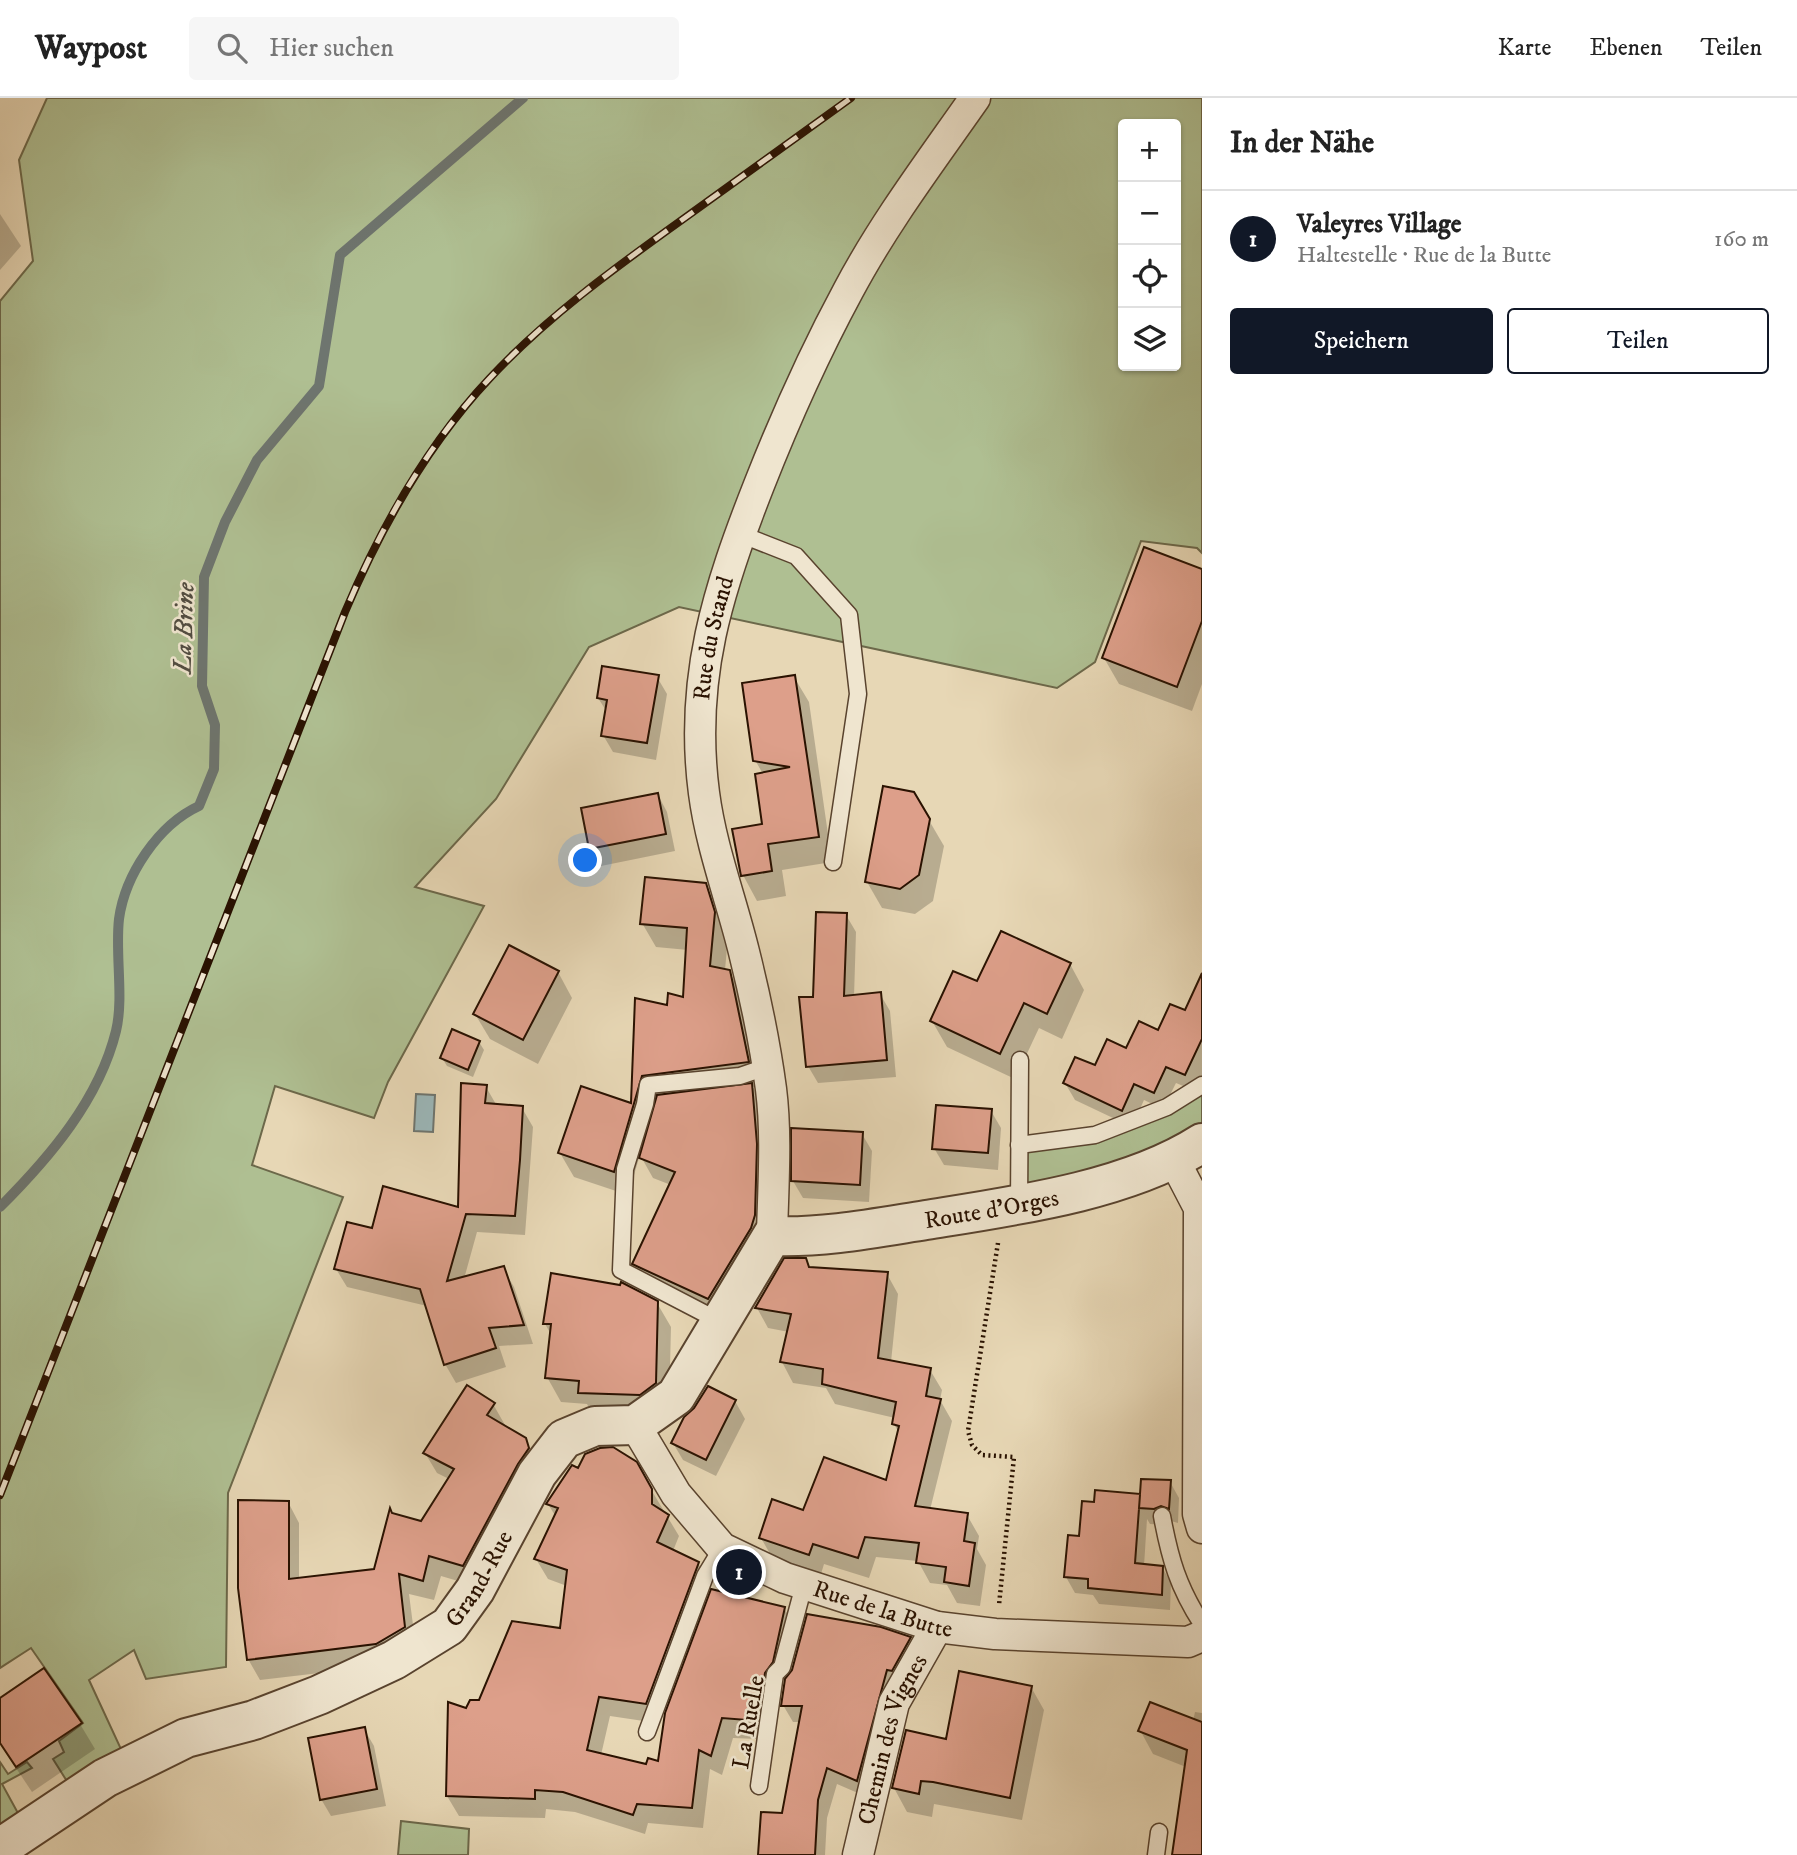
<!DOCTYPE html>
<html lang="de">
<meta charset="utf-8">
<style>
body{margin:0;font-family:"IM FELL DW Pica",serif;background:#f6f6f6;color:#222}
.controls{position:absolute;right:21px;top:21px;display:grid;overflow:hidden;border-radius:7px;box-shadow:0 2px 5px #0004}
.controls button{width:63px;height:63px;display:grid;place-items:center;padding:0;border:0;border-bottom:2px solid #e0e0e0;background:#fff;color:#222;font:35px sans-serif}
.you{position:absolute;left:586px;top:763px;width:24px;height:24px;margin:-18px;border:5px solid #fff;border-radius:50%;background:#1a73e8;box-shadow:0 0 0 10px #1a73e833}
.badge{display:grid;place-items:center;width:46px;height:46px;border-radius:50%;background:#111827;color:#fff;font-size:23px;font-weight:700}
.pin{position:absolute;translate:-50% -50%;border:4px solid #fff;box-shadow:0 2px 7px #0006}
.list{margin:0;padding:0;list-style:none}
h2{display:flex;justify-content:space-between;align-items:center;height:91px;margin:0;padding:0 28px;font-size:30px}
h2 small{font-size:23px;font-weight:400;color:#767676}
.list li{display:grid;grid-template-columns:46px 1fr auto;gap:21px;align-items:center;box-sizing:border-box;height:98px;padding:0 28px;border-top:2px solid #e0e0e0}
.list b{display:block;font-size:26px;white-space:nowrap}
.list p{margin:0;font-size:23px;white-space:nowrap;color:#767676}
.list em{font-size:23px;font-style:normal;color:#767676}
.actions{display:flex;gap:14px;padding:21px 28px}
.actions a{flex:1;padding:16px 0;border:2px solid #111827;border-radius:7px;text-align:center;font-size:24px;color:#111827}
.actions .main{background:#111827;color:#fff}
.icon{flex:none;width:38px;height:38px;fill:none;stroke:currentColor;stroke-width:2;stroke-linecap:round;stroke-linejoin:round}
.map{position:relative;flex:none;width:1202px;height:1757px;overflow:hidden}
header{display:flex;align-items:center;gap:42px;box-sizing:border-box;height:98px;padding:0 35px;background:#fff;border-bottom:2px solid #e0e0e0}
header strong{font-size:33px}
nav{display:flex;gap:38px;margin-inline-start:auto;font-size:24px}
.search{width:490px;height:63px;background:#f6f6f6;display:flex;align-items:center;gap:18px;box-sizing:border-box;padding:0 24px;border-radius:7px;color:#767676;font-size:26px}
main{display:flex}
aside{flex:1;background:#fff}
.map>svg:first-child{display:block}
</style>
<header>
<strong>Waypost</strong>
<div class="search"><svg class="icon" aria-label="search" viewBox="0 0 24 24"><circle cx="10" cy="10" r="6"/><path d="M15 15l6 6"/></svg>Hier suchen</div>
<nav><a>Karte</a><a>Ebenen</a><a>Teilen</a></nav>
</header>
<main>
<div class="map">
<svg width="1202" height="1757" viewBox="0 0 1202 1757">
<rect width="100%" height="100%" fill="#e7d7b5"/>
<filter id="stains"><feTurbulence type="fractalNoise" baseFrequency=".00286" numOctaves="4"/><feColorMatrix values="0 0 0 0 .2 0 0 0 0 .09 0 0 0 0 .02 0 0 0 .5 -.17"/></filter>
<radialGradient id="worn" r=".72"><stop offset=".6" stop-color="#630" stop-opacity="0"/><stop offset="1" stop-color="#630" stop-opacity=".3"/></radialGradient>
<g fill="#afbf92" stroke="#6c684a" stroke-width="2" fill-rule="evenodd">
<path d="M47,0H1202V455L1197,450L1141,443L1095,564L1057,590L679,509L589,549L496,701L415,789L484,808L388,984L374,1020L275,988L252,1067L343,1099L228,1395L226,1569L146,1581L134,1552L89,1582L127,1664L75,1696L53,1661L64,1654L59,1643L83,1625L31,1550L0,1570V203L33,163L19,62ZM1123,26H1176V268H1123Z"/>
<path d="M1202,992V1037L1022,1103L1023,1051L1097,1041Z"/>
<path d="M0,1664L8,1676L27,1664L32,1670L2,1686L25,1728L0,1745Z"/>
<path d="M401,1723L469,1731L468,1757H398Z"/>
</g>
<path fill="#9bb7b9" stroke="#6e756f" stroke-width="2" d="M416,996L435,997L433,1034L414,1033Z"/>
<g fill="#0003">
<path d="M0,116L21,148L0,172Z"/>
<path d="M1202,473V586L1192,613L1119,586L1104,560Z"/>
<path d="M657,579L667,596L656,662L613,654L603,637L607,614L598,600Z"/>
<path d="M794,579L809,604L832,764L782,772L786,798L757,803L743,777L764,728L763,676L755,662Z"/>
<path d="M913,695L944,748L933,803L915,816L882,810L867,784Z"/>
<path d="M658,697L667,714L675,753L601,768L591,751L583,712Z"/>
<path d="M705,786L719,811L728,839L725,872L729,873L743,898L762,988L753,989L763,1007L766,1138L720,1220L645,1186L634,1166L671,1087L653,1080L640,1057L628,1097L574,1079L560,1055L632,1007L636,902L668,909L685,901L688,852L656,849L642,825Z"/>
<path d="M846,817L856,834L854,899L880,896L890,913L896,979L818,985L808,968L815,901Z"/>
<path d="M1070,866L1084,892L1062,941L1039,930L1015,981L947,949L932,923L978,886Z"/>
<path d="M558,874L572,900L538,966L490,941L475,916Z"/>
<path d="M1202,887V978L1195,993L1176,985L1163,1011L1144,1002L1132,1029L1075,1002L1065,985L1159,935L1185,915Z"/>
<path d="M479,944L484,952L473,979L447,968L442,960Z"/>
<path d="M486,989L497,1008L522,1010L533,1029L525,1137L477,1134L464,1181L503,1170L514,1189L533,1246L499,1248L506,1269L456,1285L445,1266L427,1208L347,1189L336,1171L373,1132L460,1112Z"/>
<path d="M991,1013L1001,1030L998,1072L944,1067L934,1050Z"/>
<path d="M862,1036L872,1053L869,1104L803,1100L793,1083Z"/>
<path d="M805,1161L810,1171L887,1176L898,1196L891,1264L930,1272L942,1292L940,1302L952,1323L930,1412L967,1417L979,1438L977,1451L986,1467L980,1508L957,1505L947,1487L930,1485L918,1463L876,1459L869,1480L824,1466L821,1476L773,1461L761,1440L804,1414L887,1385L899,1335L894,1326L895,1320L835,1306L826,1290L793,1285L782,1264L789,1234L768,1230L757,1210Z"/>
<path d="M657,1205L671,1229L669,1310L594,1319L587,1306L561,1304L547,1279L552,1238L545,1226Z"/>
<path d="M735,1303L745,1321L716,1378L683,1362L673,1345Z"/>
<path d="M493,1306L505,1327L504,1329L525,1342L537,1363L475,1488L441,1478L434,1502L409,1496L416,1550L388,1567L260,1582L248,1561L288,1404L299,1425V1481L375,1472L421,1425L449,1381L437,1375L425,1355Z"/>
<path d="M635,1365L679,1438L673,1453L698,1465L709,1485L657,1625L610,1618L601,1657L647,1668L659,1665L784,1510L796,1530L783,1584L775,1595L758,1641L733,1640L722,1677L710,1671L703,1730L648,1725L645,1736L575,1714L546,1711L545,1720L459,1718L447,1698L467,1613L562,1532L567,1488L548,1481L536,1461L556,1419L548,1406L579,1372Z"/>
<path d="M1170,1384L1179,1400L1178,1425L1171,1423L1164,1427L1150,1426L1147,1421L1144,1468L1162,1469L1171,1485L1170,1512L1099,1506L1093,1497L1075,1495L1066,1479L1096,1405L1141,1398Z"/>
<path d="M910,1541L920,1557L867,1699L837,1686L827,1720L825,1757H760L783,1716L800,1624H793L783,1607Z"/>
<path d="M1031,1589L1044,1612L1022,1722L934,1706L932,1719L907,1714L894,1690L947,1643Z"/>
<path d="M0,1602L80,1626L95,1651L32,1694L0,1646Z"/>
<path d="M1195,1614L1202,1615V1757H1173L1186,1669L1153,1656L1140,1632L1193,1623Z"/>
<path d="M364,1631L374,1648L386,1708L331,1718L321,1701Z"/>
</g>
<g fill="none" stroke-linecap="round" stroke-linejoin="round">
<path stroke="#6e756f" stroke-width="10" d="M0,1109C49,1060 99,1002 116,933C124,900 115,856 119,821C125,777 158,727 199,708L214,671L215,627L202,588L204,479L225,424L257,362L319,288L340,157L523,0"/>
</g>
<g fill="#dd9f8a" stroke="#2a1201" stroke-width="2">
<path d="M1144,449L1202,471V523L1177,589L1102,560Z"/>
<path d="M602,568L659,577L647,645L601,638L607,602L597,600Z"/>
<path d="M795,577L819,739L768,746L772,773L741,778L732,731L762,726L755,676L790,669L753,663L742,585Z"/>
<path d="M883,688L914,694L930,721L919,777L900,791L865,784Z"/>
<path d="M658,695L666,736L589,751L581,710Z"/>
<path d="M645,779L706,785L715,814L710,868L730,872L749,964L642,978L614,1074L558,1055L581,988L631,1005L635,900L667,907L668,895L683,899L687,830L640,826Z"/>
<path d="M816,814L847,815L844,898L881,894L887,962L806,969L799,899H813Z"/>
<path d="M1001,833L1071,865L1047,916L1024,905L1000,956L930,923L953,873L977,883Z"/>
<path d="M509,847L559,873L523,942L473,916Z"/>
<path d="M1202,875V941L1185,977L1166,969L1154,995L1134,986L1122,1013L1063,985L1075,959L1095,967L1107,941L1126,950L1139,923L1158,932L1170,906L1185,912Z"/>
<path d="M452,931L480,943L468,972L440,960Z"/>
<path d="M461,985L487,987L485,1005L523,1008L520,1062L515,1118L466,1116L447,1183L504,1168L524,1227L489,1230L496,1250L444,1267L420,1191L334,1171L347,1124L372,1130L383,1088L458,1109Z"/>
<path d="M752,985L757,1046L755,1117L751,1130L708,1201L632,1166L675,1074L639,1060L657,997Z"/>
<path d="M936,1007L992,1011L988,1055L932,1051Z"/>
<path d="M791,1030L863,1034L860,1087L791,1083Z"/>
<path d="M784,1160H806L809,1169L888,1174L878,1260L931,1270L926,1298L941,1301L915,1408L968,1415L964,1443L975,1445L969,1488L944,1484L946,1469L916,1465L919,1445L865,1439L858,1460L813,1446L809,1457L759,1440L772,1401L803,1412L824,1359L886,1382L899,1328L892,1326L896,1304L822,1286L823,1271L780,1264L791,1216L755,1210Z"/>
<path d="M551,1175L620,1187L621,1184L658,1203L656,1285L640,1297L578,1295L579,1283L545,1280L551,1226H543Z"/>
<path d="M467,1287L495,1305L487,1317L526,1340L529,1350L518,1366L463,1468L429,1458L423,1483L399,1476L405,1529L376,1546L247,1562L238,1490V1402L289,1403V1481L374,1471L390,1410L392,1415L421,1423L454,1371L423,1355Z"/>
<path d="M708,1288L736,1302L706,1362L671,1345L684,1319L694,1310Z"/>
<path d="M613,1349L637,1364L652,1391V1406L669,1417L657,1444L699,1464L646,1606L599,1599L587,1652L646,1666L648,1660L658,1663L665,1615L711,1491L785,1509L773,1564L765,1575L760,1607H751L747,1622L722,1620L711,1658L699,1652L692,1710L637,1706L633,1717L563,1694L535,1692V1701L446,1698L448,1604L466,1610L470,1602H479L512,1523L560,1530L567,1472L534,1461L558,1410L546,1406L572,1367L578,1370L585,1356L600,1350Z"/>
<path d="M1141,1381L1171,1382L1169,1411L1161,1408L1154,1411L1139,1410L1140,1397L1135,1465L1163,1468L1162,1497L1088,1490V1481L1064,1479L1068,1437L1079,1438L1082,1403L1094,1404L1095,1392L1140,1396Z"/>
<path d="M807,1516L881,1529L911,1539L892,1573L887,1572L857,1683L827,1670L818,1702L815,1757H758L761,1714L782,1715L802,1608H781L785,1581L792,1572Z"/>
<path d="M44,1570L82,1625L16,1669L0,1645V1600Z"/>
<path d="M959,1573L1032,1588L1010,1700L933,1684L921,1683L919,1696L892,1690L906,1632L946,1641Z"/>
<path d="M1150,1604L1202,1624V1757H1172L1187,1652L1138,1633Z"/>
<path d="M365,1629L377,1691L320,1702L308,1640Z"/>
</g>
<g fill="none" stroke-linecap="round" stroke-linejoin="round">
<g stroke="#59432e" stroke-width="19">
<g id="service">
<path d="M740,436L796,458L849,517L858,596L833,764"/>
<path d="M1019,1047L1095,1037L1167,1009L1202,987"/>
<path d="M1019,1107L1020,962"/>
<path d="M721,1224L621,1172L625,1071L645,1006L648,987L740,978L766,969"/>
<path d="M1162,1418C1170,1461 1178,1489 1202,1526"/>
<path d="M647,1634L705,1478L722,1450"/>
<path d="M759,1688L775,1576L782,1569L804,1487"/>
<path d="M1156,1757L1159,1734"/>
</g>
</g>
<g stroke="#59432e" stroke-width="33">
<g id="minor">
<path d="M1174,1062L1199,1110L1198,1416L1202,1430"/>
<path id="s1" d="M772,1138C773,1090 777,1038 771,991C765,946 755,898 744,854C731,801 711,749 704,695C689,581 718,491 759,387C785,321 814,256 848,193C884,125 931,63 975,0"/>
<path id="s2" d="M635,1327L676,1396L722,1450L785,1480L937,1529L995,1536L1188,1544L1202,1538"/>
<path id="s3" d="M858,1757L894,1605L937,1529"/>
</g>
</g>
<g stroke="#59432e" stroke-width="42">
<g id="tertiary">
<path id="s4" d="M0,1750L105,1680L186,1640L254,1622L319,1597L394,1562L449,1528L475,1492L537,1376L564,1341L595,1328L635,1327L676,1298L772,1138C824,1140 875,1130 926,1122C1014,1108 1127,1093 1202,1045"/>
</g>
</g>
<path stroke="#2a1201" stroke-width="4.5" stroke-dasharray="2 3.5" stroke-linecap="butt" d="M998,1145L968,1333L972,1347L982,1357L1014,1359L999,1507"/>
<use href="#service" stroke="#efe5cf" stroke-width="16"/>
<use href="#minor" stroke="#efe5cf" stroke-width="30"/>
<use href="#tertiary" stroke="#efe5cf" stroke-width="38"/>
<g stroke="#2a1201" stroke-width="8">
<path id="rail" d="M0,1397L345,514C381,429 426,348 490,280C546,220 612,172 679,124C736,83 794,41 851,0"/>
</g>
<use href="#rail" stroke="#efe5cf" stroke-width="5" stroke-dasharray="16" stroke-linecap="butt"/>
</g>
<g text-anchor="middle" stroke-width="5" stroke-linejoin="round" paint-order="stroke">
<g font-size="24" fill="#2a1201" stroke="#efe5cf">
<text dy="8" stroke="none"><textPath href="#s1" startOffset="607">Rue du Stand</textPath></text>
<text dy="8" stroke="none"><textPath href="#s4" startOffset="1256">Route d'Orges</textPath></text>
<text dy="8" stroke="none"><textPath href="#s4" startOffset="560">Grand-Rue</textPath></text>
<text dy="8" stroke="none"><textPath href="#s2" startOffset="324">Rue de la Butte</textPath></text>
<text transform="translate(748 1624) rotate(-80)" y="8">La Ruelle</text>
<text dy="8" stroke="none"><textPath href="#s3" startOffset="121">Chemin des Vignes</textPath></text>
</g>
<g font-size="26" font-style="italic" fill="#524c41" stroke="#efe5cf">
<text transform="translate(183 530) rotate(-88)" y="9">La Brine</text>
</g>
</g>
<rect width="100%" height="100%" filter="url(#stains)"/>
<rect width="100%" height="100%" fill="url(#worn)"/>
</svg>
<div class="controls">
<button>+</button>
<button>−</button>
<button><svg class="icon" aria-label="locate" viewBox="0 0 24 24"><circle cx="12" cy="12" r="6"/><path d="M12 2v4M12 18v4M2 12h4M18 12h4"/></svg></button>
<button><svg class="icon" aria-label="layers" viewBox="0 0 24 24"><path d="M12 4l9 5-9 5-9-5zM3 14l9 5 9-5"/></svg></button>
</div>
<div class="you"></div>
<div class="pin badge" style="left:739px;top:1474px">1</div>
</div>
<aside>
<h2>In der Nähe<small></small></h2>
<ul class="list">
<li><span class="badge">1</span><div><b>Valeyres Village</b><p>Haltestelle · Rue de la Butte</p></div><em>160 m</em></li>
</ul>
<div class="actions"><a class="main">Speichern</a><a>Teilen</a></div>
</aside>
</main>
